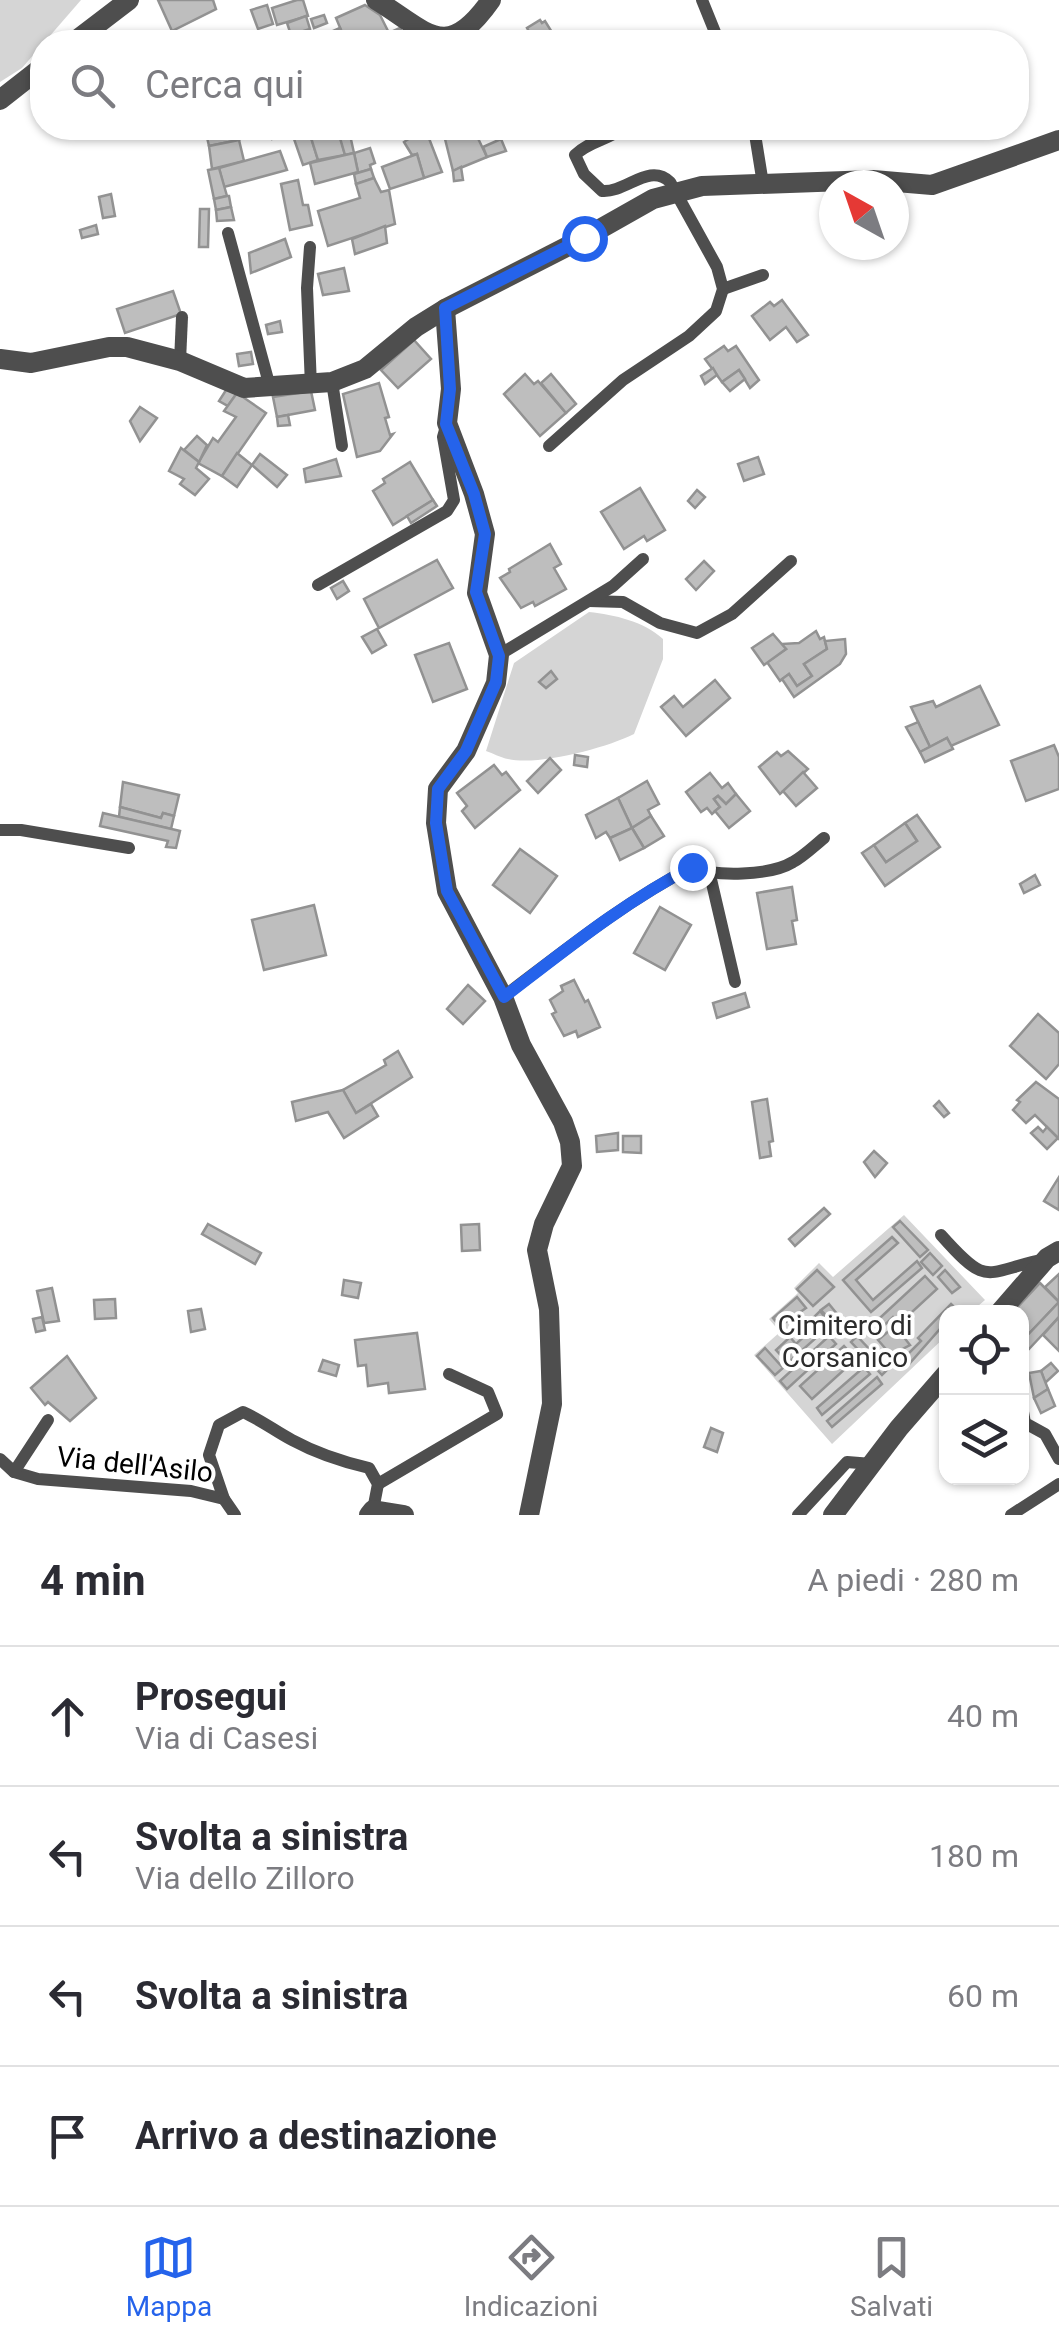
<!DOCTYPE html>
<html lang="it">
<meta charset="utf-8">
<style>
body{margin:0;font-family:Roboto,sans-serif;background:#f2f2f3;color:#2b2b33}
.controls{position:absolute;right:30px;bottom:30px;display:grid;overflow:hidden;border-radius:20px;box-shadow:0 2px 8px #0004}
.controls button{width:90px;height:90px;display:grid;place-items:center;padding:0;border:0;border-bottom:2px solid #e1e1e2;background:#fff;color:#2b2b33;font:50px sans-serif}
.compass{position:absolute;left:819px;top:170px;width:90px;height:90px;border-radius:50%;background:#fff;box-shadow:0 2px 8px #0004;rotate:320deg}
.stop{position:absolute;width:30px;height:30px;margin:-22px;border:8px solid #2563eb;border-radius:50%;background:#fff}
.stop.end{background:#2563eb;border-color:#fff;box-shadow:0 2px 10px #0008}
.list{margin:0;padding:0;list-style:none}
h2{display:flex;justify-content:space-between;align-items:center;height:130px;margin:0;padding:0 40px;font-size:42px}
h2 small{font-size:32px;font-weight:400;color:#7c7c81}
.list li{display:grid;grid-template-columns:65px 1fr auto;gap:30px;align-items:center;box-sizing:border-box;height:140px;padding:0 40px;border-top:2px solid #e1e1e2}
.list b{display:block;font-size:38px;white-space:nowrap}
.list p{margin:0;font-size:32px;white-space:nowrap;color:#7c7c81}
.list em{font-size:32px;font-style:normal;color:#7c7c81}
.icon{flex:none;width:55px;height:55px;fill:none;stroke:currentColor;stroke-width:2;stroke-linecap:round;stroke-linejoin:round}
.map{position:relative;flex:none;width:1059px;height:1515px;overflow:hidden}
.search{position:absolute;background:#fff;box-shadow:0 2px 8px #0004;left:30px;right:30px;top:30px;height:110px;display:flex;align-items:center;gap:25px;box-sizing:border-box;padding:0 35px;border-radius:40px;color:#7c7c81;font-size:38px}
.sheet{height:690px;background:#fff}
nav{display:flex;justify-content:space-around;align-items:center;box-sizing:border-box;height:140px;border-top:2px solid #e1e1e2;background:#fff;font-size:28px;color:#7c7c81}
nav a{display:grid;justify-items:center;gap:5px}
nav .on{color:#2563eb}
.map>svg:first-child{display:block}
</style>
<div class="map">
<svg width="1059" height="1515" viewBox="0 0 1059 1515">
<rect width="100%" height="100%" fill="#fff"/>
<g fill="#d5d5d5">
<path d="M0,0H81L22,68L0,82Z"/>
<path d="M589,612C615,615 643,621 663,639V659L634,734C606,748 539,766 508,759C501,758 493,753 486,751L514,663Z"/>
<path d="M904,1215L985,1300L971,1312H946V1336L832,1444L754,1355L780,1332L769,1319L798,1293L794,1288L819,1263L833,1277Z"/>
</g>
<g fill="#bebebe" stroke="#929292" stroke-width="2.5">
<path d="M158,0H213L216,9L172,31Z"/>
<path d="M297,0H303L308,16L277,25L272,8Z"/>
<path d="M267,5L273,24L258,29L251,10Z"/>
<path d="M365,5L380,15L393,41L346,42L336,18Z"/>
<path d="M324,15L327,23L314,28L311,19Z"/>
<path d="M306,16L310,29L291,35L287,23Z"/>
<path d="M540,20L542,23L545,21L558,42H521L531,35L527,28Z"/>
<path d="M340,28L346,42H318L317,38Z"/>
<path d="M400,28L406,42H393L389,33Z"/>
<path d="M226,128H236L239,140L209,146L206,133Z"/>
<path d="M251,128H268L271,135L255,137Z"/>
<path d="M268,128H308L318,160L303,165L292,133L272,139Z"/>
<path d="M308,128H338L345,155L318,160Z"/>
<path d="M425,128L442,172L424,178L417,154L412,155L404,142Z"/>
<path d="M457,128H473L487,157L453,171L444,135Z"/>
<path d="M350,135L354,153L345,155L340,138Z"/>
<path d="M501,139L506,151L487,157L483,147Z"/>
<path d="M239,140L244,161L212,169L209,146Z"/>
<path d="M370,148L375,163L370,165L371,169L354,174L358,172L354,153Z"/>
<path d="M280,151L287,170L224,187L219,168Z"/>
<path d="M354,153L358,172L315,184L310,163Z"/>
<path d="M417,154L424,178L390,189L382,167Z"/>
<path d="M461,167L463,180L454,181L453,171Z"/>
<path d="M219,168L227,196L214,199L208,170Z"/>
<path d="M371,169L374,178L356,184L354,174Z"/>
<path d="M374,178L381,192L389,190L395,224L328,246L318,211L360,198L356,184Z"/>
<path d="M298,180L303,205H308L312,225L290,230L281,184Z"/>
<path d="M111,194L115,216L103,218L99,197Z"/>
<path d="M227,196H229L231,207L216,210L214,199Z"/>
<path d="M231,207L234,220L217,221L216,210Z"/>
<path d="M200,209H209L208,247H199Z"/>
<path d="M96,225L98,234L82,238L80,230Z"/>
<path d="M385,226L387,243L355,254L352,239Z"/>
<path d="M285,239L291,257L251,273L249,253Z"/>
<path d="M344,268L349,291L323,295L318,274Z"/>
<path d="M173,291L181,314L125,333L117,309Z"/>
<path d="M782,300L808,335L797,342L786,327L770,340L752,316L770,302L774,306Z"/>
<path d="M280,321L282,332L268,334L266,325Z"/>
<path d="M414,340L431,359L398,388L381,370Z"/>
<path d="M724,346L728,351L736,346L759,380L750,388L739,370L722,382L705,359Z"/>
<path d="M251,352L253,364L239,366L237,354Z"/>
<path d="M713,368L717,375L705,384L701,376Z"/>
<path d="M739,370L745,379L730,391L722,382Z"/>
<path d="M525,374L534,384L538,381L566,413L540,436L504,394Z"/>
<path d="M551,374L576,404L566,413L541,383Z"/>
<path d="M379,383L389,417L385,418L390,435L393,434L380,451L357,457L343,394Z"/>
<path d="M228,387L237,393L228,406L219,401Z"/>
<path d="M311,391L315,410L277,417L273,397Z"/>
<path d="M237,393L266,413L222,476L198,463L213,438L218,442L236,417L224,411Z"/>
<path d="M140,407L157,418L140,441L130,421Z"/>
<path d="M288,415L290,425L278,426L277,417Z"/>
<path d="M197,436L207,445L199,462L184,450Z"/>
<path d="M181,448L199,462L196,468L209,479L195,495L180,484L184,479L169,471Z"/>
<path d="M237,453L252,465L237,487L222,476Z"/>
<path d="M260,454L287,475L277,487L252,465Z"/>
<path d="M758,457L764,474L744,481L738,464Z"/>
<path d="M336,459L341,476L306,482L304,469Z"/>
<path d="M410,462L433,500L393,525L373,491L385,483L383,479Z"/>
<path d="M640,488L665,530L647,541L644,536L624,549L601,512Z"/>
<path d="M697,490L705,497L695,508L688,501Z"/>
<path d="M433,500L437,506L411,523L407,516Z"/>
<path d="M550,544L561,564L554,568L566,589L535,606L533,602L521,608L500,578L510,572L509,569Z"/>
<path d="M437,560L453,588L379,628L364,599Z"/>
<path d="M704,561L714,571L696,590L686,579Z"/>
<path d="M343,581L349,591L337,599L331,588Z"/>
<path d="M377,629L386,645L372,653L362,637Z"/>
<path d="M816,631L820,639L824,637L827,649L804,664L812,676L797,686L789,674L780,681L767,662L786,649L781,644L799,643Z"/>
<path d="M773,634L786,649L764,665L752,648Z"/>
<path d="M845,639L846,654L840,664L794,697L782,679L789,674L797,686L812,676L804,664L827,649L825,641Z"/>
<path d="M449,643L467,689L433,702L415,655Z"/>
<path d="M551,671L557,679L546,688L539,682Z"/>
<path d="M715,680L730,698L686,736L661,707L674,696L683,707Z"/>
<path d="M980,686L999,725L951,746L947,738L930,747L911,707L933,701L936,707Z"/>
<path d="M918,722L930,747L920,752L906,727Z"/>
<path d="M947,738L953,749L925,762L920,752Z"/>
<path d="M1054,745L1059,757V789L1026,801L1011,761Z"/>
<path d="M788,751L808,769L780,794L759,767L777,752L781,756Z"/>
<path d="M575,755L588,757L587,767L574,765Z"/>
<path d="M550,758L561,770L538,793L527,781Z"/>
<path d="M494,765L502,775L506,772L520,790L475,828L462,811L467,806L457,793Z"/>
<path d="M803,772L817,788L796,806L783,791Z"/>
<path d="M710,773L722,788L728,783L736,794L726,804L718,796L714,799L720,807L712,814L707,808L701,812L686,792Z"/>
<path d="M647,781L659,804L648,810L651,816L632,828L618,798Z"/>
<path d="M123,782L179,795L174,816L163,813L161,818L120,807Z"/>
<path d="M736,794L750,811L729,828L715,811L720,807L714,799L718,796L726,804Z"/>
<path d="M618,798L632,828L610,838L606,832L596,838L586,815Z"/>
<path d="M120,807L161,818L163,813L174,816L171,829L119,817Z"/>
<path d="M103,813L180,831L176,848L166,847L168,841L100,826Z"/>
<path d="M917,815L940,847L885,886L862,853L874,845L886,862L917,841L905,823Z"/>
<path d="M651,816L664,836L644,848L632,828Z"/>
<path d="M905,823L917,841L886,862L874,845Z"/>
<path d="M632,828L644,848L620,860L610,838Z"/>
<path d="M520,849L557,876L530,913L493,885Z"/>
<path d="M1035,875L1040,885L1024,893L1020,884Z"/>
<path d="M792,887L797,920L792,921L796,944L767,949L757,893Z"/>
<path d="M314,905L326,955L264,970L252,920Z"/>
<path d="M660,907L691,925L665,970L634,953Z"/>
<path d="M574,980L585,1002L588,1000L600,1027L578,1037L576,1031L564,1036L552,1014L556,1012L550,1000L563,991L561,986Z"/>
<path d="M468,985L485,1001L463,1024L447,1009Z"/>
<path d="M745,993L749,1007L717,1018L713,1003Z"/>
<path d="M1038,1014L1059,1033V1064L1046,1079L1010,1046Z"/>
<path d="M398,1051L412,1077L356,1113L343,1090L386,1065L384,1060Z"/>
<path d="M1036,1082L1059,1099V1139L1035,1115L1026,1123L1013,1110L1020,1102L1017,1100Z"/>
<path d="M343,1090L356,1113L371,1104L378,1116L344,1138L328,1112L296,1121L292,1102Z"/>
<path d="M767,1099L773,1141L769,1142L771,1156L760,1158L752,1102Z"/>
<path d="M939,1101L949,1113L944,1117L934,1106Z"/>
<path d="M1038,1127L1043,1132L1047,1127L1058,1138L1047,1149L1031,1133Z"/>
<path d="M618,1133V1150L597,1152L596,1136Z"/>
<path d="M623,1136H641V1153L623,1152Z"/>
<path d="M874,1151L887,1163L875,1177L864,1162Z"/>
<path d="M1059,1177V1210L1044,1201Z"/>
<path d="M824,1208L830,1214L795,1246L789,1239Z"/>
<path d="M900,1221L928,1250L920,1257L893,1227Z"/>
<path d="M208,1224L261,1253L255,1264L202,1234Z"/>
<path d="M479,1224L480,1250L462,1251L461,1225Z"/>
<path d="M892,1237L898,1243L856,1280L873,1300L917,1261L922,1268L871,1312L843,1280Z"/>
<path d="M930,1253L942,1266L933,1275L921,1262Z"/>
<path d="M817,1270L834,1287L813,1306L797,1289Z"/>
<path d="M945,1270L960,1287L952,1293L938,1277Z"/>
<path d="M1059,1274V1302L1045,1287Z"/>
<path d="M925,1276L937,1289L899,1324L893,1317L875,1334L869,1328Z"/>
<path d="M344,1280L361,1283L358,1298L342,1295Z"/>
<path d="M1040,1283L1059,1302L1022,1341V1312H1013Z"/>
<path d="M52,1288L59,1321L44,1323L37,1291Z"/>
<path d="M797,1297L806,1308L780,1326L773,1318Z"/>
<path d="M115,1299L116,1318L95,1319L94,1300Z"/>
<path d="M1059,1302V1317L1029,1349L1022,1341Z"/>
<path d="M829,1304L838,1315L831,1321L821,1310Z"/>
<path d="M951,1304L957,1310L946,1312V1322L910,1363L904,1358L921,1341L918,1338Z"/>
<path d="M201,1309L205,1329L191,1332L188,1311Z"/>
<path d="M820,1311L829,1322L821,1328L813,1318Z"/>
<path d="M42,1317L45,1330L36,1332L33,1319Z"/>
<path d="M1059,1317V1351L1043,1335Z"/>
<path d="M895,1326L910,1345L891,1355L878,1340Z"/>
<path d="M811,1330L817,1337L788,1363L776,1350L790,1337L796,1344Z"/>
<path d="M417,1333L425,1389L389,1393L388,1383L368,1386L366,1365L358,1366L355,1340Z"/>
<path d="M829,1336L836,1344L787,1389L780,1381Z"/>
<path d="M857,1336L888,1369L882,1375L851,1342Z"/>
<path d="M844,1346L856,1359L812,1399L800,1386Z"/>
<path d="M765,1348L783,1368L775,1375L757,1356Z"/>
<path d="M67,1356L96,1398L70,1421L48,1402L45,1405L31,1388Z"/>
<path d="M323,1360L339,1365L336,1376L319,1371Z"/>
<path d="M1051,1363L1058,1371L1045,1383L1041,1371Z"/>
<path d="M864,1367L870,1374L822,1415L817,1408Z"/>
<path d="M1041,1371L1048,1389L1034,1398L1029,1373Z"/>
<path d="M877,1377L882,1384L832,1427L827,1421Z"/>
<path d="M1048,1389L1055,1406L1041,1413L1034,1398Z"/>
<path d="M711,1428L723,1433L717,1452L704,1447Z"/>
</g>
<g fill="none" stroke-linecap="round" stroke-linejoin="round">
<g stroke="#4e4e4e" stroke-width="12">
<path d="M702,0L719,42"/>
<path d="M754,128L763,184"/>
<path d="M228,233L270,387"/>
<path d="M310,247L307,288L311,386"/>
<path d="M723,289L763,275"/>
<path d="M180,361L182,317"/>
<path d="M332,382L342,446"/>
<path d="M549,446L623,380L689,336L716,311L723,289L717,267L670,182C649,162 626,193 602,191L584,174L575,155C589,141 608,140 623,128"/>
<path d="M318,585L447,511L454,500L443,437L445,430"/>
<path d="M589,601L623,602L660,623L697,633L732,614L791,561"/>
<path d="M499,655L613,586L643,559"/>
<path d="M0,830H21L129,848"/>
<path d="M710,875L735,982"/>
<path d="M503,997C564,951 624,902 692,867C715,877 770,876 793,862C804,856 814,846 824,838"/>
<path d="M941,1235C989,1289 983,1272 1046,1259"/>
<path d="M1022,1406L1025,1423L1045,1434L1059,1459"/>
<path d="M0,1459L14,1472L38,1479L191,1491L224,1499L209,1455L219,1425L243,1412C261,1420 275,1431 292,1440C316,1453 343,1462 369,1468L378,1484L373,1510"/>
<path d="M14,1472L48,1420"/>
<path d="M378,1484L497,1414L488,1392L449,1374"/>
<path d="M224,1499L235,1515"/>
<path d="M798,1515L847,1462L872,1464"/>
<path d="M1011,1515L1059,1484"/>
</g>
<g stroke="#4e4e4e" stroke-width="20">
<path d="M376,0C427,31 446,64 491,0"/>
<path d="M74,42L129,0"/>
<path d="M0,100L42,67"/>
<path d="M445,309L451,389L447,423L474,494L485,534L477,593L499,655L496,683L466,751L438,789L436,823L447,891L503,997L521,1045L563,1122L570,1142L572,1166L544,1224L537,1250L549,1309L552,1404L529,1515"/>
<path d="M0,359L31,363L109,347H127L180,361L244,388L332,382L365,369L416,327L445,309L584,238L653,199L702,186L873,180L932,185L1059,140"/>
</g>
<g stroke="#4e4e4e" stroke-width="20">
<path d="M1000,1312L1047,1258L1059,1251"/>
<path d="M369,1515L373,1510L404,1515"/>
<path d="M833,1515L899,1428L946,1374"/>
</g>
</g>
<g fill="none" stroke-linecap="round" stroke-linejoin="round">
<path stroke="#2563eb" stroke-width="12" d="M584,238L445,308L450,389L446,424L474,494L485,534L476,592L499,656L496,682L466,751L438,789L436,823L447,891L504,997C564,951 624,902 692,867"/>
</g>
<g text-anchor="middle" stroke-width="8" stroke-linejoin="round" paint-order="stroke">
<g font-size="28" fill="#2c2c2c" stroke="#fff">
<text x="845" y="1335">Cimitero di<tspan x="845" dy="32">Corsanico</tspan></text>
</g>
<g font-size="28" fill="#000" stroke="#fff">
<text transform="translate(135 1464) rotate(6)" y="10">Via dell'Asilo</text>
</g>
</g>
</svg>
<div class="controls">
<button><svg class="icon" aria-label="locate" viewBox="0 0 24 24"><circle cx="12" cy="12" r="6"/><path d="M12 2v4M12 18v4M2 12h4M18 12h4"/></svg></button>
<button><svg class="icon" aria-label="layers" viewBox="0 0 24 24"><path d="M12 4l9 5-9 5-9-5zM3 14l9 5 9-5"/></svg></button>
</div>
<svg class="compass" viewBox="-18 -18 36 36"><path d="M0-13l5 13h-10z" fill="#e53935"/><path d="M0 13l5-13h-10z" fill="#7c7c81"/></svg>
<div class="stop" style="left:584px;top:238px"></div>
<div class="stop end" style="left:692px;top:867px"></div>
<div class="search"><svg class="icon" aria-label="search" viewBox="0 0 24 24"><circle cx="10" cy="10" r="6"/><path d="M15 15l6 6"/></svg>Cerca qui</div>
</div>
<section class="sheet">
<h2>4 min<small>A piedi · 280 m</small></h2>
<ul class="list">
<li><svg class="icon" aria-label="ahead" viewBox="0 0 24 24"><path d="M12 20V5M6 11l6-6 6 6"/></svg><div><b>Prosegui</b><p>Via di Casesi</p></div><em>40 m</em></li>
<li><svg class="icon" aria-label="left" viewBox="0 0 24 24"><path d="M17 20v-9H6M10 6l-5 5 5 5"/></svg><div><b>Svolta a sinistra</b><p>Via dello Zilloro</p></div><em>180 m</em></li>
<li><svg class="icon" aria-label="left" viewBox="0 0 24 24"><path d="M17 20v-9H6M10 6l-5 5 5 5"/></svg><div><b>Svolta a sinistra</b></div><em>60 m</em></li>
<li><svg class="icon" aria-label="arrive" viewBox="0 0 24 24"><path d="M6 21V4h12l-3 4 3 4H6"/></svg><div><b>Arrivo a destinazione</b></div></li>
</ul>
</section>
<nav>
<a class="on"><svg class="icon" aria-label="map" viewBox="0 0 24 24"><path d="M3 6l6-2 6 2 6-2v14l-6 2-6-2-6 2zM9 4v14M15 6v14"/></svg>Mappa</a>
<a><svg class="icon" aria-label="directions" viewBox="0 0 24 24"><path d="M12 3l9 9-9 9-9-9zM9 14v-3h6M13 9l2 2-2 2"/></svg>Indicazioni</a>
<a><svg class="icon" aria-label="saved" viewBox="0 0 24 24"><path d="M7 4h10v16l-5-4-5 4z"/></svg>Salvati</a>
</nav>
